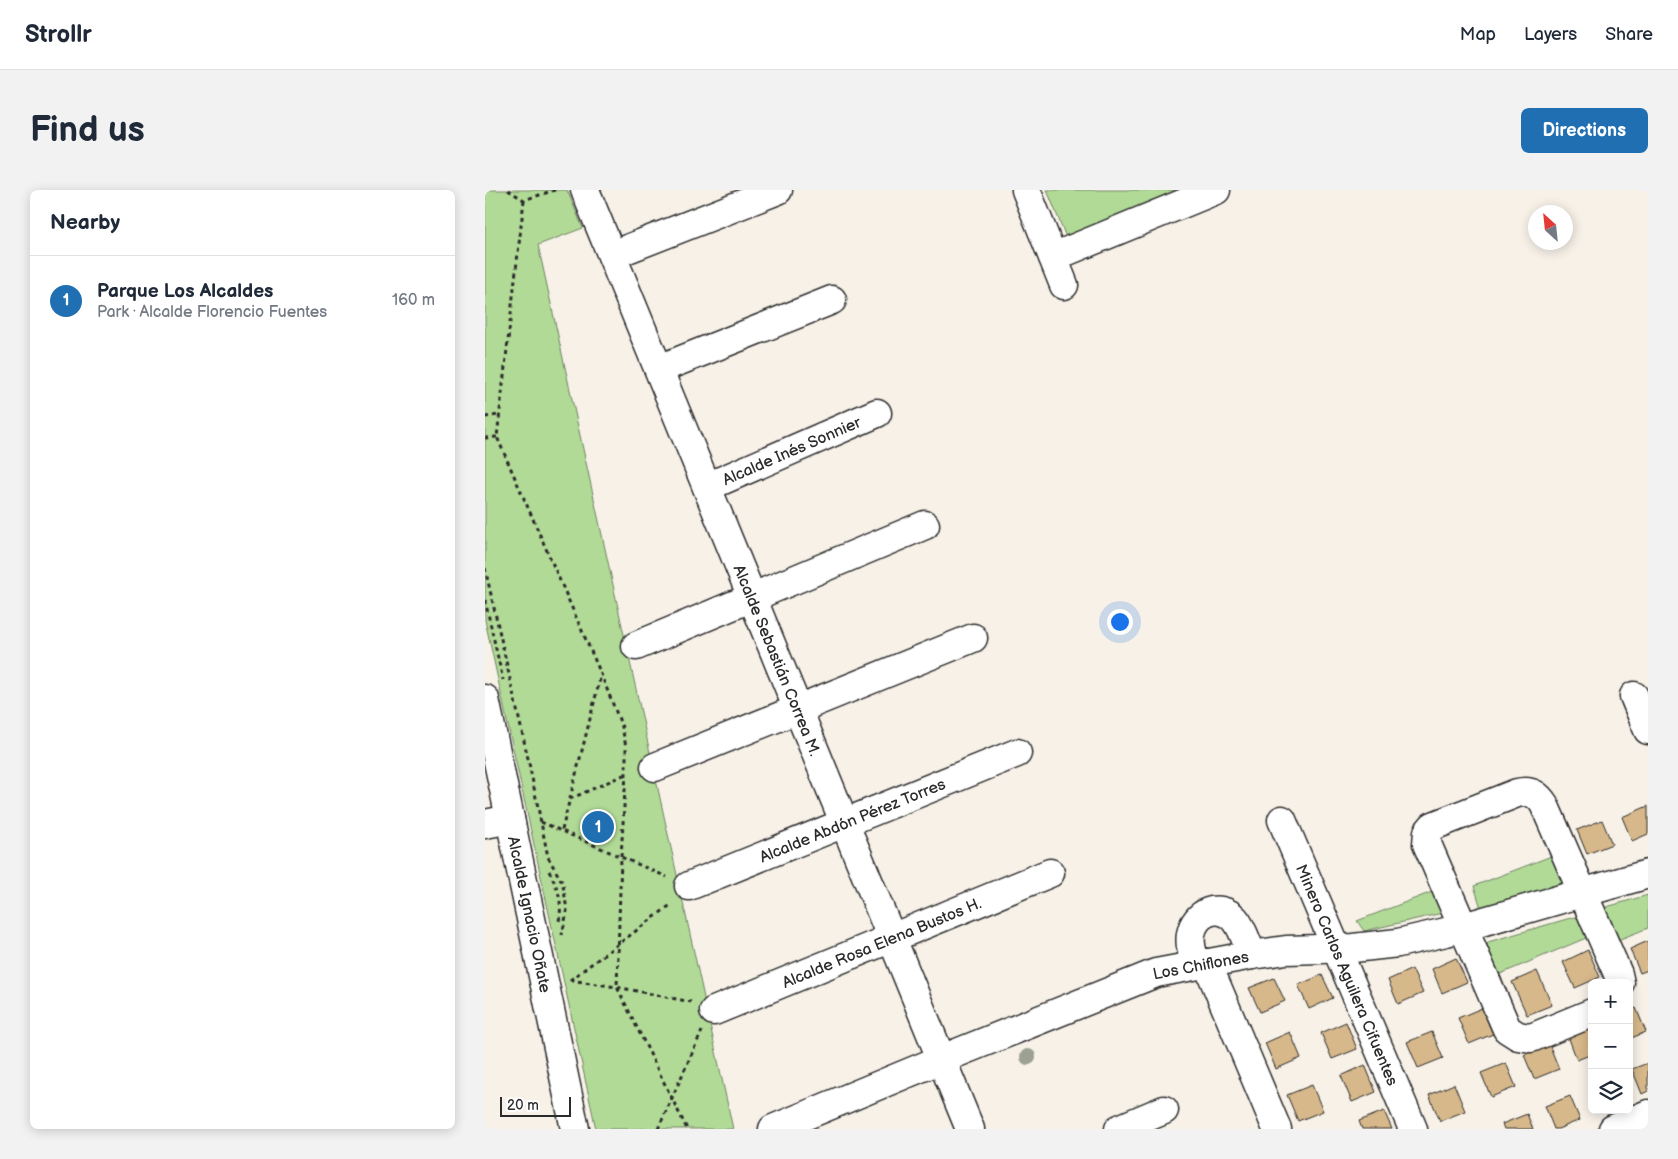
<!DOCTYPE html>
<meta charset="utf-8">
<style>
body{margin:0;font-family:"Balsamiq Sans",sans-serif;background:#f2f2f3;color:#1f2937}
.controls{position:absolute;right:15px;bottom:15px;display:grid;overflow:hidden;border-radius:8px;box-shadow:0 2px 12px #0003}
.controls button{width:45px;height:45px;display:grid;place-items:center;padding:0;border:0;border-bottom:1px solid #e0e1e3;background:#fff;color:#1f2937;font:25px sans-serif}
.compass{position:absolute;left:1043px;top:15px;width:45px;height:45px;border-radius:50%;background:#fff;box-shadow:0 2px 12px #0003;rotate:333deg}
.scale{position:absolute;left:15px;bottom:12px;width:71px;box-sizing:border-box;padding-left:5px;border:2px solid #2b2b2b;border-top:0;font-size:14px;line-height:18px;white-space:nowrap;color:#2b2b2b;-webkit-text-stroke:4px #fff;paint-order:stroke}
.you{position:absolute;left:634px;top:431px;width:18px;height:18px;margin:-12px;border:4px solid #fff;border-radius:50%;background:#1a73e8;box-shadow:0 0 0 8px #1a73e833}
.badge{display:grid;place-items:center;width:32px;height:32px;border-radius:50%;background:#1f6fb2;color:#fff;font-size:16px;font-weight:700}
.pin{position:absolute;translate:-50% -50%;border:2px solid #fff;box-shadow:0 1px 5px #0006}
.list{margin:0;padding:0;list-style:none}
h2{display:flex;justify-content:space-between;align-items:center;height:65px;margin:0;padding:0 20px;font-size:21px}
h2 small{font-size:16px;font-weight:400;color:#747a83}
.list li{display:grid;grid-template-columns:32px 1fr auto;gap:15px;align-items:center;box-sizing:border-box;height:90px;padding:0 20px;border-top:1px solid #e0e1e3}
.list b{display:block;font-size:19px;white-space:nowrap}
.list p{margin:0;font-size:16px;white-space:nowrap;color:#747a83}
.list em{font-size:16px;font-style:normal;color:#747a83}
.icon{flex:none;width:28px;height:28px;fill:none;stroke:currentColor;stroke-width:2;stroke-linecap:round;stroke-linejoin:round}
.map{position:relative;flex:none;width:1163px;height:939px;overflow:hidden;border-radius:8px}
header{display:flex;align-items:center;gap:30px;box-sizing:border-box;height:70px;padding:0 25px;background:#fff;border-bottom:1px solid #e0e1e3}
header strong{font-size:24px}
nav{display:flex;gap:28px;margin-inline-start:auto;font-size:18px}
.intro{display:flex;align-items:center;justify-content:space-between;box-sizing:border-box;height:120px;padding:0 30px}
h1{margin:0;font-size:35px}
.button{padding:12px 22px;border-radius:8px;background:#1f6fb2;color:#fff;font-size:18px;font-weight:700}
main{display:flex;gap:30px;padding:0 30px}
aside{flex:1;background:#fff;border-radius:8px;box-shadow:0 2px 12px #0003}
.map>svg:first-child{display:block}
</style>
<header>
<strong>Strollr</strong>
<nav><a>Map</a><a>Layers</a><a>Share</a></nav>
</header>
<div class="intro"><h1>Find us</h1><a class="button">Directions</a></div>
<main>
<aside>
<h2>Nearby<small></small></h2>
<ul class="list">
<li><span class="badge">1</span><div><b>Parque Los Alcaldes</b><p>Park · Alcalde Florencio Fuentes</p></div><em>160 m</em></li>
</ul>
</aside>
<div class="map">
<svg width="1163" height="939" viewBox="0 0 1163 939">
<rect width="100%" height="100%" fill="#f7f1e8"/>
<filter id="ink" filterUnits="userSpaceOnUse"><feTurbulence type="fractalNoise" baseFrequency=".02" numOctaves="2"/><feDisplacementMap in="SourceGraphic" scale="10" xChannelSelector="R" yChannelSelector="G"/><feConvolveMatrix kernelMatrix="1 2 1 2 8 2 1 2 1" color-interpolation-filters="sRGB"/></filter>
<g filter="url(#ink)">
<g fill="#b1da97" stroke="#6e8261">
<path d="M0,0H82L98,38L53,55L248,939H111L0,430Z"/>
<path d="M562,0H694L581,47Z"/>
<path d="M1069,665L1082,698L997,721L989,696Z"/>
<path d="M952,700L962,722L879,741L872,731Z"/>
<path d="M1163,705V738L1125,753L1118,718Z"/>
<path d="M1089,727L1094,729L1101,748L1013,785L1000,759L1003,752Z"/>
</g>
<g fill="#d7b88a" stroke="#2b2b2b">
<path d="M1163,616V644L1147,651L1137,627Z"/>
<path d="M1117,630L1127,654L1102,664L1092,640Z"/>
<path d="M1163,751V780L1155,783L1145,759Z"/>
<path d="M1103,760L1115,787L1090,798L1078,772Z"/>
<path d="M971,768L982,792L957,803L947,779Z"/>
<path d="M927,779L938,803L913,814L903,790Z"/>
<path d="M1052,781L1067,815L1042,825L1027,792Z"/>
<path d="M837,785L848,808L824,819L813,795Z"/>
<path d="M789,788L800,811L775,822L764,798Z"/>
<path d="M997,818L1008,844L984,854L973,828Z"/>
<path d="M1151,818L1161,842L1144,849V820Z"/>
<path d="M861,832L872,859L847,869L836,843Z"/>
<path d="M1107,836V864L1092,870L1083,846Z"/>
<path d="M805,842L816,868L791,879L780,853Z"/>
<path d="M947,842L958,868L933,878L922,852Z"/>
<path d="M1064,854L1074,879L1049,889L1039,865Z"/>
<path d="M1021,873L1031,897L1006,907L996,883Z"/>
<path d="M1163,873V901L1157,904L1147,879Z"/>
<path d="M880,875L891,902L867,912L856,886Z"/>
<path d="M969,894L980,921L955,931L944,905Z"/>
<path d="M827,895L838,921L813,931L802,905Z"/>
<path d="M1085,906L1095,930L1073,939H1069L1060,916Z"/>
<path d="M899,921L907,939H877L874,931Z"/>
<path d="M1042,924L1048,939H1019L1017,934Z"/>
</g>
<g fill="none" stroke-linecap="round" stroke-linejoin="round">
<g stroke="#2b2b2b" stroke-width="31">
<g id="minor">
<path id="s1" d="M100,0L485,939"/>
<path d="M541,0L579,95"/>
<path d="M127,65L293,0"/>
<path d="M568,67L731,0"/>
<path d="M174,179L347,110"/>
<path id="s2" d="M222,297L392,223"/>
<path d="M151,456L440,335"/>
<path d="M1149,506L1163,540"/>
<path id="s3" d="M0,509L90,939"/>
<path d="M170,577L488,448"/>
<path id="s4" d="M797,630L928,939"/>
<path d="M0,634L25,629"/>
<path id="s5" d="M204,696L532,563"/>
<path d="M722,773L792,939"/>
<path d="M711,774C708,765 704,755 706,744C710,722 734,712 750,729C758,738 762,754 767,765"/>
<path id="s6" d="M229,821L565,683"/>
<path d="M1107,823L1046,848L1033,846L1022,839L942,654L943,642L948,636L1032,603C1044,600 1052,603 1059,614L1133,784L1135,793"/>
<path d="M634,939L679,920"/>
<path d="M1128,939L1163,924"/>
</g>
</g>
<g stroke="#2b2b2b" stroke-width="31">
<g id="tertiary">
<path id="s7" d="M288,939L457,869L671,783L767,765L801,760L868,758L913,753L961,742L1163,684"/>
</g>
</g>
<g stroke="#2b2b2b" stroke-width="3" stroke-dasharray="4 4" stroke-linecap="butt">
<path d="M23,0L39,10L70,0"/>
<path d="M39,10L12,247L116,484L137,537L141,557V583L136,667L132,797L202,939"/>
<path d="M0,227L14,225"/>
<path d="M0,248L12,247"/>
<path d="M0,378L44,573L63,667L77,692L79,700L82,721L77,745"/>
<path d="M0,410L18,490"/>
<path d="M85,609L143,583"/>
<path d="M56,632L182,687"/>
<path d="M77,640L116,485"/>
<path d="M64,681C73,698 78,712 74,731"/>
<path d="M85,790L187,714"/>
<path d="M85,790L132,797L206,812"/>
<path d="M173,939L217,841"/>
</g>
<use href="#minor" stroke="#fff" stroke-width="28"/>
<use href="#tertiary" stroke="#fff" stroke-width="28"/>
</g>
<circle fill="#9da192" cx="543" cy="867" r="8"/>
</g>
<g text-anchor="middle" stroke-width="4" stroke-linejoin="round" paint-order="stroke">
<g font-size="16" fill="#2b2b2b" stroke="#fff">
<text dy="6" stroke="none"><textPath href="#s2" startOffset="92">Alcalde Inés Sonnier</textPath></text>
<text dy="6" stroke="none"><textPath href="#s1" startOffset="508">Alcalde Sebastián Correa M.</textPath></text>
<text dy="6" stroke="none"><textPath href="#s5" startOffset="176">Alcalde Abdón Pérez Torres</textPath></text>
<text dy="6" stroke="none"><textPath href="#s3" startOffset="220">Alcalde Ignacio Oñate</textPath></text>
<text dy="6" stroke="none"><textPath href="#s6" startOffset="181">Alcalde Rosa Elena Bustos H.</textPath></text>
<text dy="6" stroke="none"><textPath href="#s7" startOffset="459">Los Chiflones</textPath></text>
<text dy="6" stroke="none"><textPath href="#s4" startOffset="168">Minero Carlos Aguilera Cifuentes</textPath></text>
</g>
</g>
</svg>
<div class="controls">
<button>+</button>
<button>−</button>
<button><svg class="icon" aria-label="layers" viewBox="0 0 24 24"><path d="M12 4l9 5-9 5-9-5zM3 14l9 5 9-5"/></svg></button>
</div>
<svg class="compass" viewBox="-18 -18 36 36"><path d="M0-13l5 13h-10z" fill="#e53935"/><path d="M0 13l5-13h-10z" fill="#747a83"/></svg>
<div class="scale">20 m</div>
<div class="you"></div>
<div class="pin badge" style="left:113px;top:637px">1</div>
</div>
</main>
